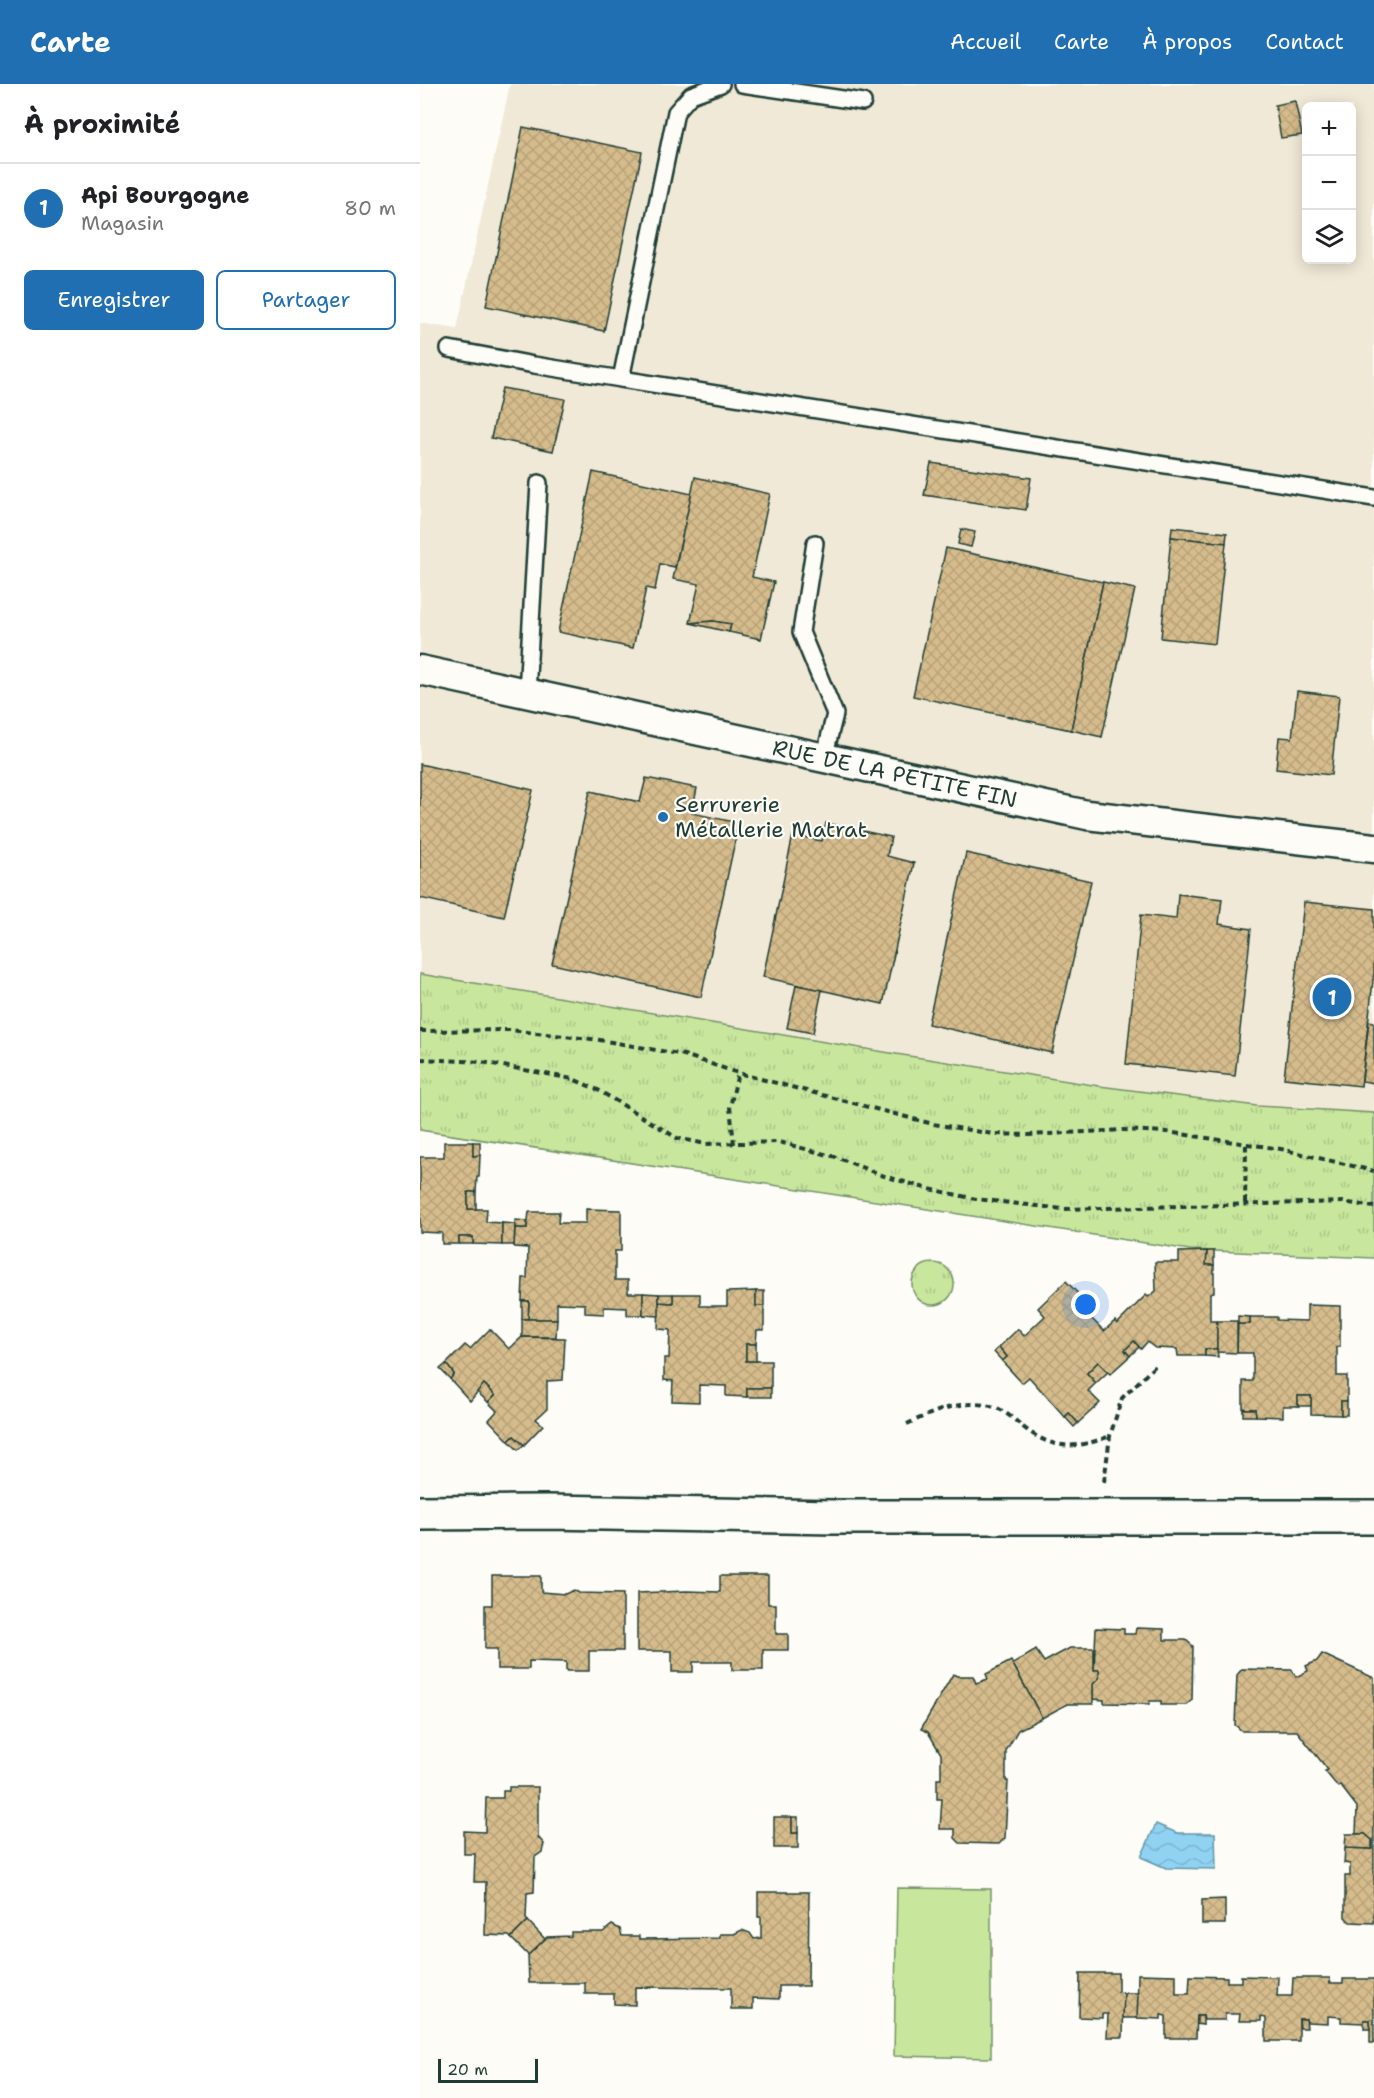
<!DOCTYPE html>
<html lang="fr">
<meta charset="utf-8">
<style>
body{margin:0;font-family:"Shantell Sans",sans-serif;background:#f6f6f6;color:#202124}
.controls{position:absolute;right:18px;top:18px;display:grid;overflow:hidden;border-radius:9px;box-shadow:0 3px 15px #0003}
.controls button{width:54px;height:54px;display:grid;place-items:center;padding:0;border:0;border-bottom:2px solid #e0e0e0;background:#fff;color:#202124;font:30px sans-serif}
.scale{position:absolute;left:18px;bottom:15px;width:100px;box-sizing:border-box;padding-left:6px;border:3px solid #1f3d34;border-top:0;font-size:16px;line-height:21px;white-space:nowrap;color:#1f3d34;-webkit-text-stroke:4px #fdfcf7;paint-order:stroke}
.you{position:absolute;left:666px;top:1221px;width:21px;height:21px;margin:-15px;border:4px solid #fff;border-radius:50%;background:#1a73e8;box-shadow:0 0 0 9px #1a73e833}
.badge{display:grid;place-items:center;width:39px;height:39px;border-radius:50%;background:#1f6fb2;color:#fff;font-size:20px;font-weight:700}
.pin{position:absolute;translate:-50% -50%;border:3px solid #fff;box-shadow:0 2px 6px #0006}
.list{margin:0;padding:0;list-style:none}
h2{display:flex;justify-content:space-between;align-items:center;height:78px;margin:0;padding:0 24px;font-size:26px}
h2 small{font-size:20px;font-weight:400;color:#757577}
.list li{display:grid;grid-template-columns:39px 1fr auto;gap:18px;align-items:center;box-sizing:border-box;height:90px;padding:0 24px;border-top:2px solid #e0e0e0}
.list b{display:block;font-size:22px;white-space:nowrap}
.list p{margin:0;font-size:20px;white-space:nowrap;color:#757577}
.list em{font-size:20px;font-style:normal;color:#757577}
.actions{display:flex;gap:12px;padding:18px 24px}
.actions a{flex:1;padding:14px 0;border:2px solid #1f6fb2;border-radius:9px;text-align:center;font-size:21px;color:#1f6fb2}
.actions .main{background:#1f6fb2;color:#fff}
.icon{flex:none;width:33px;height:33px;fill:none;stroke:currentColor;stroke-width:2;stroke-linecap:round;stroke-linejoin:round}
.map{position:relative;flex:none;width:954px;height:2014px;overflow:hidden}
header{display:flex;align-items:center;gap:36px;box-sizing:border-box;height:84px;padding:0 30px;background:#1f6fb2;color:#fff}
header strong{font-size:28px}
nav{display:flex;gap:33px;margin-inline-start:auto;font-size:21px}
main{display:flex}
aside{flex:1;background:#fff}
.map>svg:first-child{display:block}
</style>
<header>
<strong>Carte</strong>
<nav><a>Accueil</a><a>Carte</a><a>À propos</a><a>Contact</a></nav>
</header>
<main>
<aside>
<h2>À proximité<small></small></h2>
<ul class="list">
<li><span class="badge">1</span><div><b>Api Bourgogne</b><p>Magasin</p></div><em>80 m</em></li>
</ul>
<div class="actions"><a class="main">Enregistrer</a><a>Partager</a></div>
</aside>
<div class="map">
<svg width="954" height="2014" viewBox="0 0 954 2014">
<defs>
<pattern id="grass-tufts" width="24" height="20" patternUnits="userSpaceOnUse" patternTransform="scale(1.5)"><rect width="24" height="20" fill="#c9e69d"/><path d="M3 7l-1-3M5 7V3M7 7l1-3M15 17l-1-3M17 17v-4M19 17l1-3" fill="none" stroke="#acc688"/></pattern>
<pattern id="water-waves" width="16" height="10" patternUnits="userSpaceOnUse" patternTransform="scale(1.5)"><rect width="16" height="10" fill="#90d2f2"/><path d="M0 5q4-4 8 0t8 0" fill="none" stroke="#7cb5d0"/></pattern>
<pattern id="building-cross-hatch" width="8" height="8" patternUnits="userSpaceOnUse" patternTransform="scale(1.5)"><rect width="8" height="8" fill="#d6bc8c"/><path d="M0 0l8 8M0 8l8-8" fill="none" stroke="#b7a279"/></pattern>
</defs>
<rect width="100%" height="100%" fill="#fdfcf7"/>
<filter id="ink" filterUnits="userSpaceOnUse"><feTurbulence type="fractalNoise" baseFrequency=".0167" numOctaves="2"/><feDisplacementMap in="SourceGraphic" scale="12" xChannelSelector="R" yChannelSelector="G"/><feConvolveMatrix kernelMatrix="1 2 1 2 8 2 1 2 1" color-interpolation-filters="sRGB"/></filter>
<g filter="url(#ink)">
<path fill="#f1e9d7" fill-rule="evenodd" d="M90,0H954V1029L837,1022L679,1002L476,970L0,890V239L37,245ZM886,22H932V176H886Z"/>
<g fill="url(#grass-tufts)" stroke="#749268" stroke-width="1.5">
<path d="M0,890L476,970L679,1002L837,1022L954,1029V1174L770,1166L0,1046Z"/>
<circle cx="513" cy="1200" r="21"/>
</g>
<path fill="#c9e69d" stroke="#749268" stroke-width="1.5" d="M477,1804L571,1805V1974L474,1972Z"/>
<path fill="url(#water-waves)" stroke="#6396a6" stroke-width="1.5" d="M736,1740L757,1749H795L796,1785L746,1784L721,1773Z"/>
<g fill="url(#building-cross-hatch)" stroke="#1f3d34" stroke-width="1.5">
<path d="M875,17L882,51L861,54L855,21Z"/>
<path d="M103,43L222,68L184,247L66,222Z"/>
<path d="M82,304L145,315L133,367L71,354Z"/>
<path d="M511,379L611,394L606,426L504,411Z"/>
<path d="M173,388L272,410L255,483L240,480L235,506L226,504L213,564L138,548Z"/>
<path d="M275,393L350,410L332,493L354,498L341,555L309,548L311,540L293,537L270,539L279,500L253,495Z"/>
<path d="M752,443L807,449L806,459L751,453Z"/>
<path d="M541,445L555,448L551,463L538,460Z"/>
<path d="M751,453L806,459L795,560L741,554Z"/>
<path d="M526,464L683,498L651,646L493,612Z"/>
<path d="M683,498L715,505L682,653L651,646Z"/>
<path d="M293,537L311,540L309,548L270,539Z"/>
<path d="M877,607L919,612L911,691L856,685L859,653L872,654Z"/>
<path d="M0,680L113,706L84,833L0,814Z"/>
<path d="M226,694L277,704L272,729L319,739L281,913L132,880L170,707L220,718Z"/>
<path d="M406,739L471,753L467,772L494,779L463,920L343,893L373,751L402,757Z"/>
<path d="M546,769L671,797L632,969L508,940Z"/>
<path d="M758,810L802,815L799,840L831,845L815,992L706,980L721,831L756,835Z"/>
<path d="M884,818L954,825V888L941,1002L864,994Z"/>
<path d="M376,901L402,906L393,949L367,944Z"/>
<path d="M949,937L954,938V999L942,997Z"/>
<path d="M24,1058H53V1072L60,1071L59,1093H57L56,1108H48V1125H67L66,1138L82,1139V1161L53,1160V1153H39V1160H22V1149L0,1148V1073H24Z"/>
<path d="M53,1058H60V1071L53,1072Z"/>
<rect x="48" y="1108" width="8" height="17"/>
<path d="M166,1125L201,1126V1167H195V1196H208V1209H223V1231H207V1224L184,1223V1230L165,1229V1220L137,1219V1235H108L109,1217H102L103,1194H107L108,1164L94,1163L95,1144H107L109,1128H139L138,1139H166Z"/>
<path d="M95,1136L107,1137V1144H95Z"/>
<path d="M82,1139L95,1140L94,1161H82Z"/>
<rect x="39" y="1153" width="14" height="7"/>
<path d="M787,1167H794V1181H786Z"/>
<path d="M787,1167L786,1181H794V1208L790,1209V1237H797V1265H785V1272H758L757,1265L735,1264L727,1258L721,1265L714,1257L705,1266L710,1272L690,1290L678,1278L667,1289L676,1299L668,1307L680,1319L658,1339L649,1329L645,1333L609,1293L602,1299L582,1277L587,1273L579,1263L598,1245L604,1252L625,1232L618,1224L646,1197L670,1222L664,1227L684,1247L695,1237L697,1240L726,1211L728,1213L736,1207L735,1178H759V1168Z"/>
<path d="M336,1207V1222H344V1246H337L336,1260H326V1277H351V1304H327V1313L306,1312V1302L279,1301V1318L252,1317L253,1297L244,1296V1274H249L250,1246L238,1245L239,1218L253,1219V1210H280V1222H307V1208Z"/>
<rect x="336" y="1207" width="8" height="15"/>
<path d="M223,1209L239,1210V1232L223,1231Z"/>
<path d="M239,1210H253V1219L239,1218Z"/>
<path d="M102,1217H109L108,1235H102Z"/>
<path d="M887,1221L920,1222V1263H917V1292H927V1317H921V1331L891,1330V1312H878V1322H863V1333L836,1332L835,1325H823V1297H833V1269H817L818,1240H830V1233H857V1236L887,1237Z"/>
<path d="M818,1232L830,1233V1240H818Z"/>
<path d="M102,1235H137L136,1253H102Z"/>
<path d="M797,1237H817V1269L797,1268Z"/>
<path d="M70,1245L89,1265L102,1253L145,1254L143,1296L127,1297V1325L116,1335L123,1341L104,1361L94,1352L89,1357L69,1336L77,1327L68,1318L75,1311L64,1300L50,1317L30,1295L34,1290L26,1280L45,1261L50,1265Z"/>
<path d="M714,1257L719,1263L710,1272L705,1266Z"/>
<rect x="326" y="1260" width="10" height="17"/>
<path d="M579,1263L587,1273L582,1277L574,1268Z"/>
<path d="M785,1265H797L798,1273L785,1272Z"/>
<path d="M678,1278L688,1288L676,1299L667,1289Z"/>
<path d="M26,1280L34,1290L30,1295L20,1285Z"/>
<path d="M64,1300L75,1311L68,1318L57,1308Z"/>
<rect x="327" y="1304" width="24" height="9"/>
<rect x="878" y="1312" width="13" height="10"/>
<rect x="921" y="1317" width="6" height="14"/>
<path d="M823,1325H835L836,1332H823Z"/>
<path d="M649,1329L658,1339L654,1343L645,1333Z"/>
<path d="M94,1352L104,1361L98,1366L89,1357Z"/>
<path d="M72,1492H121V1508L145,1510L154,1506L159,1509L203,1510V1567H169V1587H146V1578L109,1577V1585H77V1565H65V1521H72Z"/>
<path d="M300,1492H348V1520H356V1550H368V1566H343V1586H312V1578H273V1588H252V1567H217V1509L266,1507L300,1508Z"/>
<path d="M676,1544L704,1545V1550H715L716,1544L744,1545V1556H766L773,1562L772,1616L766,1621H741V1617H730L729,1620L684,1619V1616L673,1615V1600L679,1594V1586H674Z"/>
<path d="M650,1564H674V1586H679V1594L673,1600V1620H647L622,1634L593,1580L616,1566L624,1578Z"/>
<path d="M902,1570L954,1594V1839L930,1838L925,1833V1792H930V1780L924,1779L925,1764L952,1765V1756L945,1750H936L937,1723L920,1701L918,1703L905,1687L908,1686L877,1647H822L815,1641L817,1591L822,1585L872,1586L876,1593L888,1587L886,1582L897,1577Z"/>
<path d="M591,1577L622,1634L598,1646L586,1667V1697H588L585,1754L579,1760L540,1759L535,1754V1745H520L522,1715H517V1695H521V1670L508,1648L501,1645L533,1590L537,1592H553L556,1599L568,1595L566,1590Z"/>
<path d="M89,1703H118V1753L124,1760L122,1768L115,1773L114,1808L107,1809L106,1835L108,1837L91,1854L89,1852L65,1851L66,1798H54L55,1770H44V1747L65,1748L66,1714H83V1707H89Z"/>
<path d="M354,1733H372V1749H378V1764H354Z"/>
<rect x="372" y="1733" width="6" height="16"/>
<path d="M926,1750H945L952,1756V1765L925,1764Z"/>
<path d="M338,1808H389L388,1902H359V1915L333,1914V1925H311V1904L215,1903V1921L194,1920V1910H165V1899H109L108,1871L127,1853L151,1852V1848H183L192,1841L200,1845L202,1852H219V1855L300,1854V1850H314L322,1846L330,1849L334,1855L341,1854V1833H338Z"/>
<path d="M805,1815V1840H782V1816Z"/>
<path d="M108,1837L125,1855L108,1871L91,1854Z"/>
<path d="M660,1889H698V1908L704,1909L703,1953H687L688,1930H682V1934L659,1933Z"/>
<path d="M718,1890L756,1891V1910H769L770,1892L807,1893V1898H821V1892L858,1893L857,1912H872L873,1894H910V1899H923V1895H954V1959H950V1936H944V1939L921,1938V1933L908,1932V1939L887,1938L886,1935H879V1957H846V1934L841,1933V1937H819L820,1930H805V1936H784L783,1932H777L776,1954H746V1932L741,1931V1935L717,1934Z"/>
<path d="M704,1909H718L717,1934H703Z"/>
<path d="M777,1932H783V1941L777,1940Z"/>
<path d="M879,1935H886L887,1944H880Z"/>
<rect x="944" y="1936" width="6" height="9"/>
</g>
<g fill="none" stroke-linecap="round" stroke-linejoin="round">
<g stroke="#1f3d34" stroke-width="20">
<g id="service">
<path d="M301,0L271,11L256,28L201,295L954,414"/>
<path d="M322,0L443,18"/>
<path d="M29,265L114,281L201,295"/>
<path d="M395,459L381,548L415,630L404,674"/>
<path d="M107,609L119,399"/>
</g>
</g>
<g stroke="#1f3d34" stroke-width="33">
<g id="minor">
<path id="s1" d="M0,586L667,731L954,764"/>
</g>
</g>
<g stroke="#1f3d34" stroke-width="38">
<path id="tertiary" d="M0,1429L128,1428L414,1433H954"/>
</g>
<g stroke="#1f3d34" stroke-width="4" stroke-dasharray="6 4.5" stroke-linecap="butt">
<path d="M0,947L89,946L180,956L264,971L318,989L513,1040L573,1050L608,1051L704,1046L747,1048L861,1065L954,1087"/>
<path d="M0,975L62,978L153,995L178,1006L257,1054L286,1060L359,1058L416,1073L461,1091L505,1104L556,1115L643,1125L923,1118L954,1123"/>
<path d="M314,1060L310,1023L318,989"/>
<path d="M825,1119L826,1061"/>
<path d="M487,1340C516,1327 545,1313 577,1324C586,1328 596,1337 603,1343C634,1367 656,1365 690,1352"/>
<path d="M684,1398L690,1352L702,1314L737,1280"/>
</g>
<use href="#service" stroke="#fdfcf7" stroke-width="15"/>
<use href="#minor" stroke="#fdfcf7" stroke-width="28"/>
<use href="#tertiary" stroke="#fdfcf7" stroke-width="33"/>
</g>
</g>
<circle fill="#1f6fb2" stroke="#fdfcf7" stroke-width="2" cx="243" cy="733" r="6"/>
<g text-anchor="middle" stroke-width="4.5" stroke-linejoin="round" paint-order="stroke">
<g font-size="22" fill="#1f3d34" stroke="#fdfcf7">
<text dy="8" stroke="none"><textPath href="#s1" startOffset="486">RUE DE LA PETITE FIN</textPath></text>
</g>
<g font-size="22" fill="#1f3d34" stroke="#fdfcf7" text-anchor="start">
<text x="255" y="728">Serrurerie<tspan x="255" dy="25">Métallerie Matrat</tspan></text>
</g>
</g>
</svg>
<div class="controls">
<button>+</button>
<button>−</button>
<button><svg class="icon" aria-label="layers" viewBox="0 0 24 24"><path d="M12 4l9 5-9 5-9-5zM3 14l9 5 9-5"/></svg></button>
</div>
<div class="scale">20 m</div>
<div class="you"></div>
<div class="pin badge" style="left:912px;top:913px">1</div>
</div>
</main>
